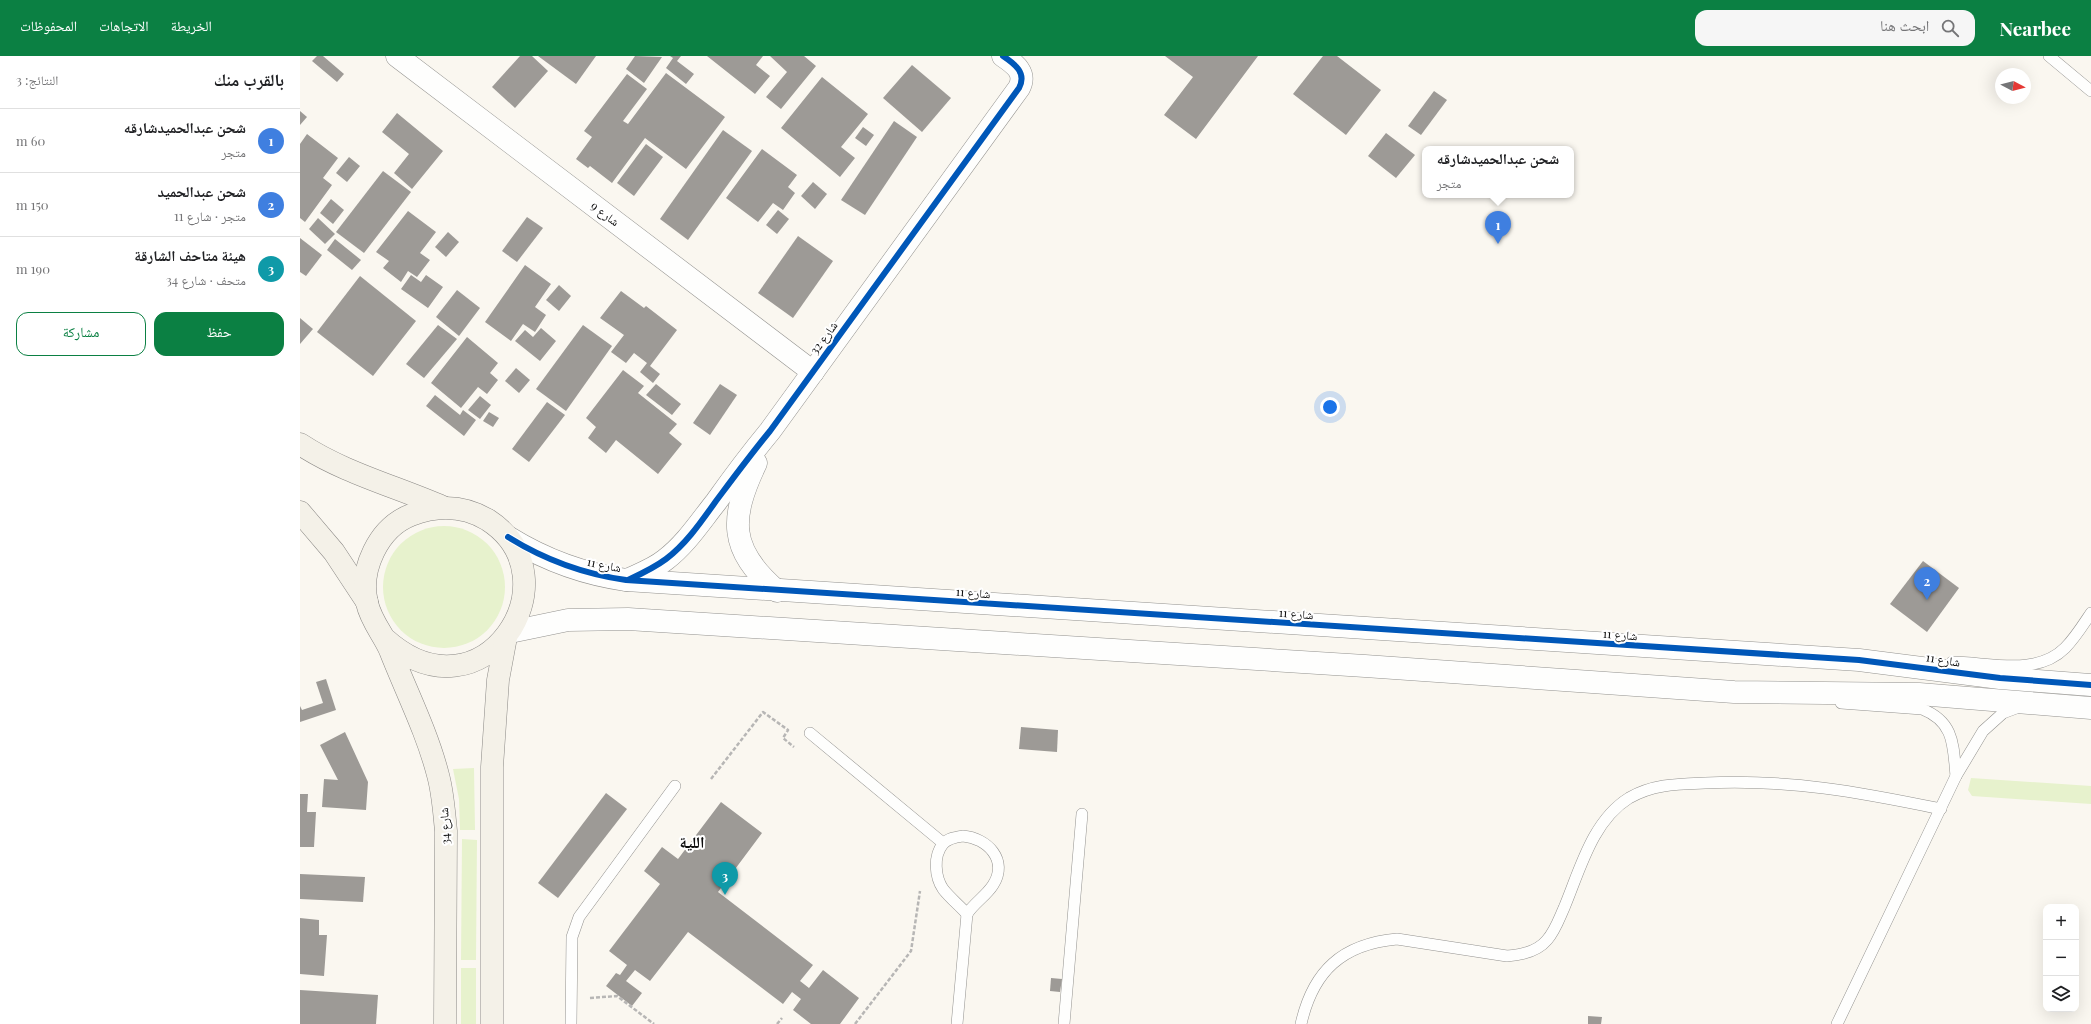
<!DOCTYPE html>
<html lang="ar">
<meta charset="utf-8">
<style>
body{margin:0;font-family:"Playfair Display","Noto Naskh Arabic",serif;background:#f6f6f6;color:#202124;direction:rtl}
.controls{position:absolute;right:12px;bottom:12px;display:grid;overflow:hidden;border-radius:8px;box-shadow:0 4px 16px #0002}
.controls button{width:36px;height:36px;display:grid;place-items:center;padding:0;border:0;border-bottom:1px solid #e0e0e0;background:#fff;color:#202124;font:20px sans-serif}
.compass{position:absolute;left:1695px;top:12px;width:36px;height:36px;border-radius:50%;background:#fff;box-shadow:0 4px 16px #0002;rotate:97deg}
.you{position:absolute;left:1030px;top:351px;width:14px;height:14px;margin:-10px;border:3px solid #fff;border-radius:50%;background:#1a73e8;box-shadow:0 0 0 6px #1a73e833}
.badge{display:grid;place-items:center;width:26px;height:26px;border-radius:50%;background:#0b8043;color:#fff;font-size:13px;font-weight:700}
.pin{position:absolute;translate:-50% -33px;filter:drop-shadow(0 1px 2px #0008)}
.pin::after{content:'';position:absolute;top:21px;width:14px;height:12px;background:inherit;clip-path:polygon(0 0,100% 0,50% 100%)}
.popup{position:absolute;left:1122px;top:90px;width:152px;height:52px;box-sizing:border-box;display:grid;place-content:center;border-radius:8px;background:#fff;filter:drop-shadow(0 1px 3px #0005);font-size:13px;white-space:nowrap;color:#757577}
.popup b{font-size:15px;color:#202124}
.popup::after{content:'';position:absolute;left:50%;top:100%;margin-left:-8px;border:8px solid transparent;border-top-color:#fff}
.list{margin:0;padding:0;list-style:none}
h2{display:flex;justify-content:space-between;align-items:center;height:52px;margin:0;padding:0 16px;font-size:17px}
h2 small{font-size:13px;font-weight:400;color:#757577}
.list li{display:grid;grid-template-columns:26px 1fr auto;gap:12px;align-items:center;box-sizing:border-box;height:64px;padding:0 16px;border-top:1px solid #e0e0e0}
.list b{display:block;font-size:15px;white-space:nowrap}
.list p{margin:0;font-size:13px;white-space:nowrap;color:#757577}
.list em{font-size:13px;font-style:normal;color:#757577}
.actions{display:flex;gap:8px;padding:12px 16px}
.actions a{flex:1;padding:9px 0;border:1px solid #0b8043;border-radius:12px;text-align:center;font-size:14px;color:#0b8043}
.actions .main{background:#0b8043;color:#fff}
.icon{flex:none;width:22px;height:22px;fill:none;stroke:currentColor;stroke-width:2;stroke-linecap:round;stroke-linejoin:round}
.map{position:relative;flex:none;width:1791px;height:968px;overflow:hidden;direction:ltr}
header{display:flex;align-items:center;gap:24px;box-sizing:border-box;height:56px;padding:0 20px;background:#0b8043;color:#fff}
header strong{font-size:19px}
nav{display:flex;gap:22px;margin-inline-start:auto;font-size:14px}
.search{width:280px;height:36px;background:#f6f6f6;display:flex;align-items:center;gap:10px;box-sizing:border-box;padding:0 14px;border-radius:12px;color:#757577;font-size:15px}
main{display:flex}
aside{flex:1;background:#fff}
.map>svg:first-child{display:block}
</style>
<header>
<strong>Nearbee</strong>
<div class="search"><svg class="icon" aria-label="search" viewBox="0 0 24 24"><circle cx="10" cy="10" r="6"/><path d="M15 15l6 6"/></svg>ابحث هنا</div>
<nav><a>الخريطة</a><a>الاتجاهات</a><a>المحفوظات</a></nav>
</header>
<main>
<div class="map">
<svg width="1791" height="968" viewBox="0 0 1791 968">
<rect width="100%" height="100%" fill="#faf7f0"/>
<g fill="#e7f2cd">
<circle cx="144" cy="531" r="61"/>
<path d="M174,712L175,774H160L159,743L153,713Z"/>
<path d="M1671,722L1791,730V748L1672,740L1668,734Z"/>
<path d="M162,783L177,784L176,904H161Z"/>
<rect x="161" y="912" width="15" height="56"/>
</g>
<g fill="#9d9a96">
<path d="M17,0H23L44,18L37,26L12,5Z"/>
<path d="M220,0H232L248,15L215,52L192,31Z"/>
<path d="M238,0H296L276,28Z"/>
<path d="M335,0L362,1L344,27L326,13Z"/>
<path d="M370,0H381L377,5L394,18L386,28L366,12L373,2Z"/>
<path d="M407,0H463L456,9L470,20L455,38Z"/>
<path d="M470,0H504L516,10L481,53L466,41L487,16Z"/>
<path d="M865,0H958L896,83L864,59L893,21Z"/>
<path d="M1023,0H1037L1081,34L1046,79L993,38Z"/>
<path d="M612,9L651,42L622,76L583,42Z"/>
<path d="M366,17L425,61L386,113L345,82L312,127L290,110L288,112L276,103L292,81L284,75L327,18L347,33L323,65L328,68Z"/>
<path d="M522,21L568,58L541,91L555,102L540,121L481,72Z"/>
<path d="M1134,35L1147,44L1121,79L1108,70Z"/>
<path d="M0,55L7,61L0,69Z"/>
<path d="M97,57L143,95L112,133L94,117L109,98L82,76Z"/>
<path d="M594,65L617,81L565,159L541,144Z"/>
<path d="M563,71L574,79L566,90L555,82Z"/>
<path d="M423,74L452,95L388,184L360,163Z"/>
<path d="M1086,77L1115,99L1096,122L1068,100Z"/>
<path d="M7,78L38,102L23,122L32,129L5,166L0,162V88Z"/>
<path d="M346,88L363,101L334,140L317,127Z"/>
<path d="M462,93L497,119L488,131L495,137L483,154L473,147L458,166L426,142Z"/>
<path d="M49,101L60,110L47,126L36,117Z"/>
<path d="M83,115L111,136L64,197L36,176Z"/>
<path d="M513,126L527,138L515,153L501,140Z"/>
<path d="M31,143L44,154L33,168L20,157Z"/>
<path d="M478,154L489,163L477,178L466,169Z"/>
<path d="M108,155L136,176L120,197L130,204L117,221L108,215L101,226L83,212L89,205L76,196Z"/>
<path d="M227,161L243,172L217,206L202,195Z"/>
<path d="M18,162L35,178L25,188L9,173Z"/>
<path d="M148,176L159,186L146,201L135,191Z"/>
<path d="M498,180L533,205L493,262L458,237Z"/>
<path d="M0,182L22,199L6,220L0,216Z"/>
<path d="M35,183L61,204L52,214L27,194Z"/>
<path d="M225,209L251,228L235,251L246,259L235,276L223,268L211,285L185,266Z"/>
<path d="M111,219L121,226L126,219L143,231L128,252L101,233Z"/>
<path d="M60,220L116,265L73,320L17,276Z"/>
<path d="M259,229L271,240L259,255L246,244Z"/>
<path d="M157,234L180,252L159,280L136,261Z"/>
<path d="M321,235L344,252L346,250L377,274L350,310L360,318L353,327L340,316L347,307L334,297L326,307L311,296L324,279L300,262Z"/>
<path d="M0,262L13,273L0,288Z"/>
<path d="M138,269L157,283L124,322L106,308Z"/>
<path d="M283,269L312,290L266,355L236,333Z"/>
<path d="M241,272L256,285L240,305L215,285L225,274L233,281Z"/>
<path d="M167,281L198,307L190,317L198,324L187,338L178,331L161,352L131,327Z"/>
<path d="M216,312L230,324L219,337L205,325Z"/>
<path d="M323,314L344,330L338,337L377,368L369,377L382,388L358,418L316,384L306,397L288,382L296,371L286,362Z"/>
<path d="M356,328L381,348L372,359L346,339Z"/>
<path d="M420,328L437,339L410,379L393,367Z"/>
<path d="M135,339L160,359L163,354L176,364L164,380L126,350Z"/>
<path d="M180,340L191,349L180,363L168,354Z"/>
<path d="M247,346L265,359L229,406L212,393Z"/>
<path d="M189,356L199,362L193,371L183,365Z"/>
<path d="M1623,505L1659,532L1627,576L1590,548Z"/>
<path d="M26,623L36,654L0,666V650L2,654L23,647L16,626Z"/>
<path d="M721,671L758,674L757,696L719,693Z"/>
<path d="M45,676L68,726L66,754L22,751L24,723L38,724L20,689Z"/>
<path d="M306,737L327,753L258,842L238,827Z"/>
<path d="M0,738H8L7,756H16L14,791H0Z"/>
<path d="M421,746L462,777L418,836L513,909L500,925L509,932L523,914L559,942L540,968H511L493,954L501,943L492,936L483,948L388,876L350,925L335,914L326,925L342,937L332,950L306,930L316,917L320,919L327,909L309,895L360,828L344,815L362,791L378,803Z"/>
<path d="M0,818L65,821L63,846L0,843Z"/>
<path d="M0,862L19,864V879H27L24,920L0,918Z"/>
<path d="M751,922L762,923L760,936L750,935Z"/>
<path d="M0,934L78,939L76,968H0Z"/>
<path d="M1288,960L1302,961L1301,968H1288Z"/>
</g>
<g fill="none" stroke-linecap="round" stroke-linejoin="round">
<g stroke="#93928f" stroke-width="12">
<g id="lane">
<path d="M1749,0L1791,35"/>
<path d="M1652,606C1688,606 1736,621 1765,592C1775,582 1783,569 1791,557"/>
<path d="M1541,647L1622,653C1655,666 1653,690 1656,720"/>
<path d="M510,677L643,787"/>
<path d="M663,780C687,782 709,804 693,829C686,840 674,847 667,858C659,849 650,842 643,833C635,821 633,800 643,788C648,782 656,781 663,780Z"/>
<path d="M271,968L272,881L279,861L375,730"/>
<path d="M657,968L667,858"/>
<path d="M764,968L782,758"/>
<path d="M1001,968C1013,915 1042,888 1097,883L1207,900C1222,899 1237,896 1247,884C1255,875 1259,863 1264,852C1280,814 1292,765 1329,742C1353,728 1378,728 1405,727C1489,723 1559,736 1641,753"/>
<path d="M1537,968L1656,720L1683,675L1703,657L1719,651"/>
</g>
</g>
<g stroke="#93928f" stroke-width="23">
<g id="street">
<path d="M97,0L513,316"/>
<path d="M456,407C430,462 428,493 477,535"/>
<path d="M208,481C245,504 283,518 326,524L1559,604L1700,622L1791,629"/>
<path d="M327,524C340,518 354,513 365,504C386,488 400,466 416,446C433,422 451,398 470,375L719,32C727,17 715,8 703,0"/>
<path d="M210,576L268,564L328,563L1065,610L1434,636L1619,638L1791,652"/>
</g>
</g>
<g stroke="#8a8885" stroke-width="23">
<g id="secondary">
<path d="M0,388C44,417 95,430 143,451"/>
<path d="M0,456L34,496L67,546"/>
<path d="M85,583C183,671 278,522 188,464C163,449 137,449 111,459C78,472 59,514 67,547C71,565 83,578 90,594C106,635 127,676 138,719C143,737 144,756 146,775L145,968"/>
<path d="M192,968V711L198,624L206,581"/>
</g>
</g>
<g stroke="#b7b6b5" stroke-width="2.5" stroke-dasharray="4 2" stroke-linecap="butt">
<path d="M411,723L463,656L488,674L483,682L494,691"/>
<path d="M290,942L317,940L354,968"/>
<path d="M477,968L482,962"/>
<path d="M555,968L611,895L620,835"/>
</g>
<use href="#lane" stroke="#fefefd" stroke-width="11"/>
<use href="#street" stroke="#fefefd" stroke-width="22"/>
<use href="#secondary" stroke="#f4f1e8" stroke-width="22"/>
<g stroke="#fff" stroke-width="8">
<g id="cycleway">
<path d="M208,481C245,504 283,518 326,524L1559,604L1700,622L1791,629"/>
<path d="M328,524C341,518 354,512 366,503C386,488 401,466 416,445C434,421 451,398 470,375L719,32C727,17 715,8 703,0"/>
</g>
</g>
<use href="#cycleway" stroke="#0057b8" stroke-width="6"/>
</g>
<g text-anchor="middle" stroke-width="4" stroke-linejoin="round" paint-order="stroke">
<g font-size="12" fill="#0c0c0c" stroke="#fff">
<text transform="translate(305 158) rotate(37)" y="4">شارع 9</text>
<text transform="translate(524 282) rotate(-54)" y="4">شارع 32</text>
<text transform="translate(304 509) rotate(11)" y="4">شارع 11</text>
<text transform="translate(673 537) rotate(4)" y="4">شارع 11</text>
<text transform="translate(996 558) rotate(4)" y="4">شارع 11</text>
<text transform="translate(1320 579) rotate(4)" y="4">شارع 11</text>
<text transform="translate(1643 604) rotate(9)" y="4">شارع 11</text>
<text transform="translate(145 770) rotate(-93)" y="4">شارع 34</text>
</g>
<g font-size="16" font-weight="bold" fill="#0c0c0c" stroke="#fff">
<text x="392" y="792">اللية</text>
</g>
</g>
</svg>
<div class="controls">
<button>+</button>
<button>−</button>
<button><svg class="icon" aria-label="layers" viewBox="0 0 24 24"><path d="M12 4l9 5-9 5-9-5zM3 14l9 5 9-5"/></svg></button>
</div>
<svg class="compass" viewBox="-18 -18 36 36"><path d="M0-13l5 13h-10z" fill="#e53935"/><path d="M0 13l5-13h-10z" fill="#757577"/></svg>
<div class="you"></div>
<div class="pin badge" style="left:1198px;top:188px;background:#3f7fe0">1</div>
<div class="popup"><b>شحن عبدالحميدشارقه</b>متجر</div>
<div class="pin badge" style="left:1627px;top:544px;background:#3f7fe0">2</div>
<div class="pin badge" style="left:425px;top:839px;background:#0f9aa8">3</div>
</div>
<aside>
<h2>بالقرب منك<small>النتائج: 3</small></h2>
<ul class="list">
<li><span class="badge" style="background:#3f7fe0">1</span><div><b>شحن عبدالحميدشارقه</b><p>متجر</p></div><em>60 m</em></li>
<li><span class="badge" style="background:#3f7fe0">2</span><div><b>شحن عبدالحميد</b><p>متجر · شارع 11</p></div><em>150 m</em></li>
<li><span class="badge" style="background:#0f9aa8">3</span><div><b>هيئة متاحف الشارقة</b><p>متحف · شارع 34</p></div><em>190 m</em></li>
</ul>
<div class="actions"><a class="main">حفظ</a><a>مشاركة</a></div>
</aside>
</main>
